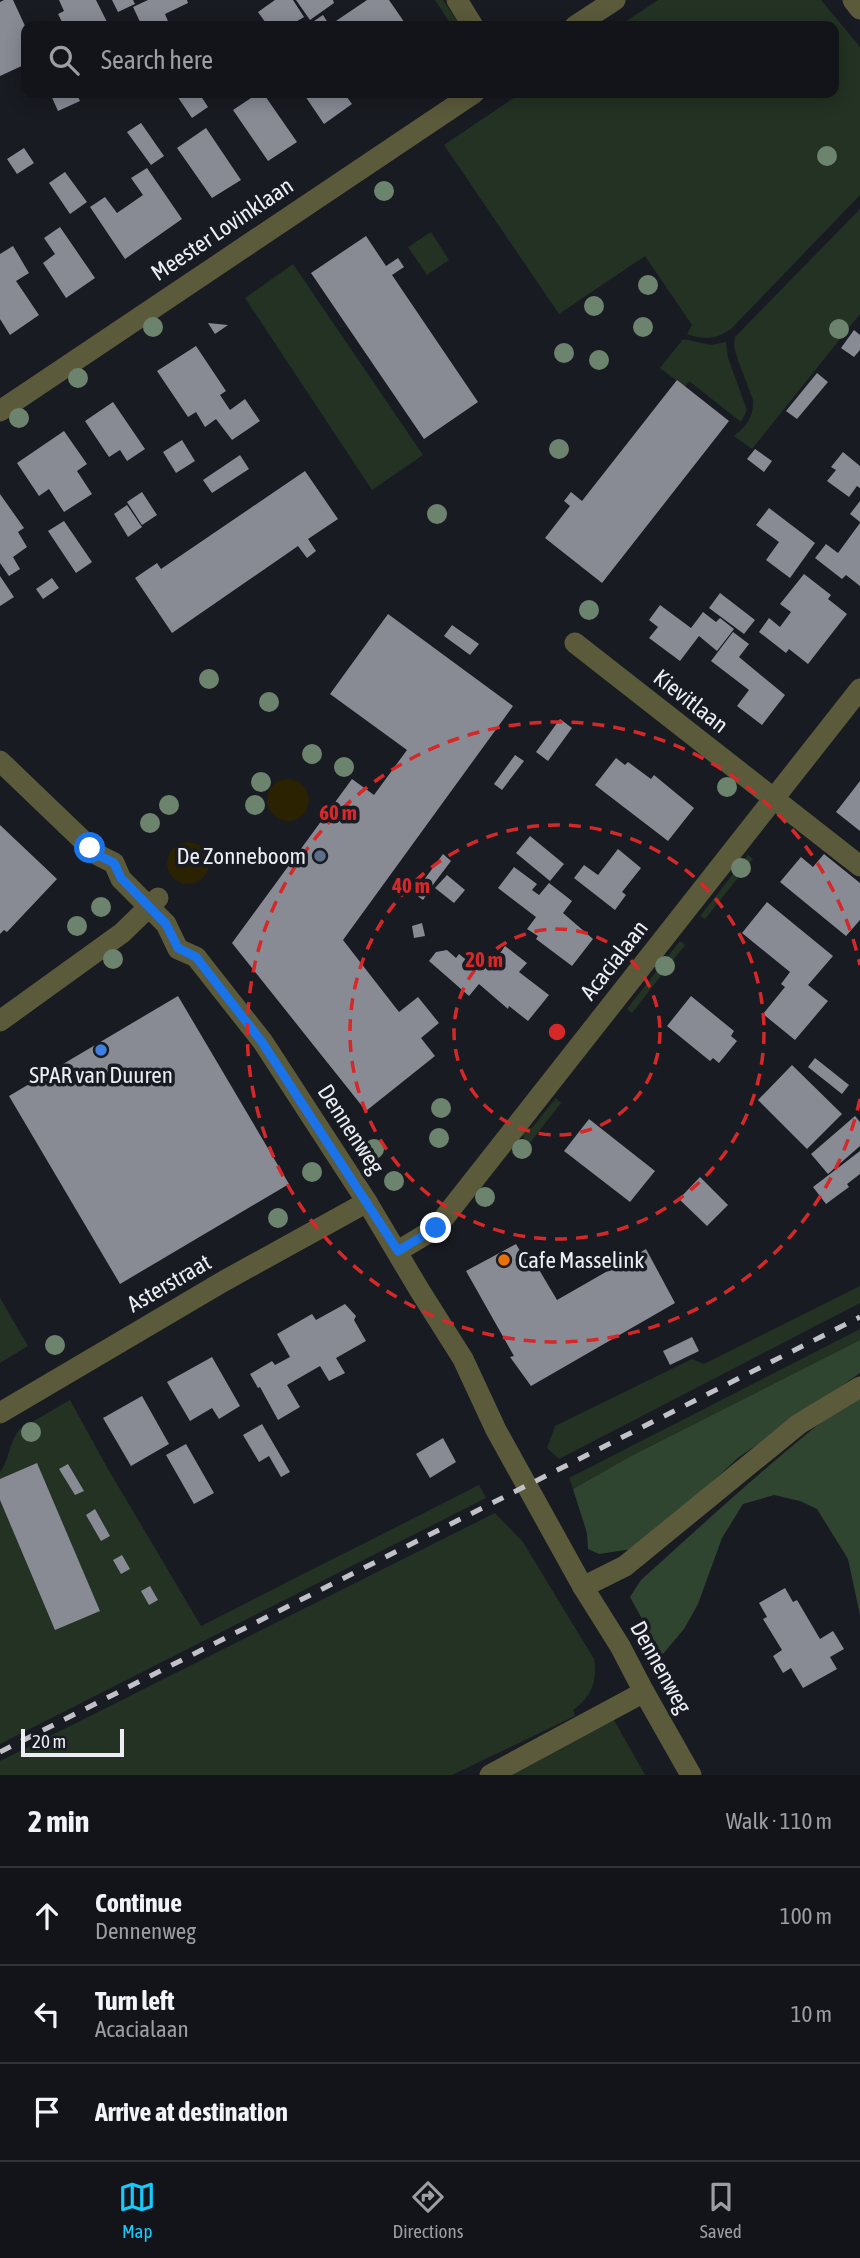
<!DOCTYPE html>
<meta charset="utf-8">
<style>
body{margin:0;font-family:"Asap Condensed",sans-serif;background:#1c1d23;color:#f1f3f6}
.scale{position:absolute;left:21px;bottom:18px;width:103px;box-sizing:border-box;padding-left:7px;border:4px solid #eceef3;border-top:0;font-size:19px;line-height:24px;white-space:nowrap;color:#eceef3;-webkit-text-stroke:5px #191b22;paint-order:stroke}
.stop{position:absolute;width:21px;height:21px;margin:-16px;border:5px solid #1a73e8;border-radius:50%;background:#fff}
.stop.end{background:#1a73e8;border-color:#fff;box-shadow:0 2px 7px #0008}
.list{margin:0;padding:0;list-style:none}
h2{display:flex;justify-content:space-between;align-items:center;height:91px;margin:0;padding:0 28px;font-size:30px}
h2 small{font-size:23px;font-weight:400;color:#9d9ea2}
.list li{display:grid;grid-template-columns:46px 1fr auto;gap:21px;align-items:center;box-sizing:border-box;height:98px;padding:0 28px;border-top:2px solid #323339}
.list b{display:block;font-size:26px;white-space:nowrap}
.list p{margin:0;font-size:23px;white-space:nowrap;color:#9d9ea2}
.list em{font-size:23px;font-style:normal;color:#9d9ea2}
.icon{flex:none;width:38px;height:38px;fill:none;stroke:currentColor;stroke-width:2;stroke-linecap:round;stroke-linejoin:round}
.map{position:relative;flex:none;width:860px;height:1775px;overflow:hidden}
.search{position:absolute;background:#13141a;box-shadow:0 4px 18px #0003;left:21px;right:21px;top:21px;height:77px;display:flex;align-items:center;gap:18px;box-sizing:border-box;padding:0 24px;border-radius:14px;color:#9d9ea2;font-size:26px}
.sheet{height:385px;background:#13141a}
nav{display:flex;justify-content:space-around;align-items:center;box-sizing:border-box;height:98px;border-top:2px solid #323339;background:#13141a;font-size:19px;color:#9d9ea2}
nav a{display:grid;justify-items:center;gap:4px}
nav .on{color:#18cafc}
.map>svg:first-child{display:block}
</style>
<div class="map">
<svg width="860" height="1775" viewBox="0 0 860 1775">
<rect width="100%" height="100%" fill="#191b22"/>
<g fill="#233223">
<path d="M435,0H443L460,25L452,26Z"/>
<path d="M658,0H821L860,47V195L732,328C716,340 705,340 687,334L692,325L645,256L559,314L444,145L521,93H834V26H619Z"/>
<path d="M860,209V314L752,449L734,436C746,427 754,416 753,400L738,360L734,346L735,337Z"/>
<path d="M431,232L449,260L427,275L408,247Z"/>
<path d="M293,264L423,455L372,490L245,298Z"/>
<path d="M683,339L711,345L726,342L728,358L747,410L741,422L689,381L685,387L660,368Z"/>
<path d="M748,855L753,859L705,919L700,916Z"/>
<path d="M680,941L685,945L632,1013L627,1009Z"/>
<path d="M556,1098L561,1103L518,1158L513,1153L524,1140L523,1134L528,1128H532Z"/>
<path d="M860,1286V1303L559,1459L547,1448L555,1426L692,1359L704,1364Z"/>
<path d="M0,1298L28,1346L0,1363Z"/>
<path d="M860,1329V1340L631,1456L573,1489L569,1478Z"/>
<path d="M70,1400L108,1469L201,1626L479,1485L486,1498L0,1744V1472C10,1459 9,1441 20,1429Z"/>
<path d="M495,1513L523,1542L594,1659C598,1681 591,1697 573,1710L575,1716L452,1775H0V1761Z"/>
<path d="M614,1720L645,1775H508Z"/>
</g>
<g fill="#30452f">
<path d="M860,1340V1373L739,1457L666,1524L632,1549L599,1554L588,1549L587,1533L573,1489L631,1456Z"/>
<path d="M860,1392V1615L848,1559L817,1509L800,1501L774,1495L743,1504L722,1538L698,1604L684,1629L662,1655L630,1597L641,1580C713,1515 783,1450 860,1392Z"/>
</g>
<g fill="#2a2201">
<circle cx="288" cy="800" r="21"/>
<circle cx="188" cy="863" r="21"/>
</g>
<g fill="#888b94">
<path d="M4,0H13L26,28V64L0,76V2Z"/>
<path d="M59,0H96L109,26H64L58,14L64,11Z"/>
<path d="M112,0H133L135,4L118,12Z"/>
<path d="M148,0H187L188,3L165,14L170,26H142L133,7Z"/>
<path d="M275,0H293L304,17L289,26H268L258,12Z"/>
<path d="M296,0H333L334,3L310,20Z"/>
<path d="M367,0H389L407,26H336L333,23Z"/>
<path d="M323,15L330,26H313L311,23Z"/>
<path d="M50,93H76L80,101L58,111Z"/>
<path d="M175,93H199L208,107L192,118Z"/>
<path d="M252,93H263L297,142L268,161L233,110L254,96Z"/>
<path d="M303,93H344L352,104L324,124Z"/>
<path d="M141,123L164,156L151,165L127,132Z"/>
<path d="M206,128L241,180L212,198L177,148Z"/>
<path d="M24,148L34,163L17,174L7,159Z"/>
<path d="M147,168L182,219L125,259L90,207L105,197L117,213L143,195L131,178Z"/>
<path d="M65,172L87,202L70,214L49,183Z"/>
<path d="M60,227L95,278L66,298L43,263L55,254L44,238Z"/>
<path d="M366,236L386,266L398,258L404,267L392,275L478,402L424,439L311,273Z"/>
<path d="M13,246L29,273L16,281L39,315L10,335L0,319V254Z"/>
<path d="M208,323L228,325L215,334Z"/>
<path d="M854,330L860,335V350L854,357L841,348Z"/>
<path d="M196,346L226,391L220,395L230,410L245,399L260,421L232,440L216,419L205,427L196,412L188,417L157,371Z"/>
<path d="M817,373L828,382L797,419L786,411Z"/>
<path d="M677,380L729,421L602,583L545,538L570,506L564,501L571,492L582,501Z"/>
<path d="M113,402L145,449L127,461L120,450L109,457L85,421Z"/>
<path d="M64,431L87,464L77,471L92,494L64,512L49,489L39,496L17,463Z"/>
<path d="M182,440L195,461L176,473L163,452Z"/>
<path d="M755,449L772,461L764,472L747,459Z"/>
<path d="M843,452L860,466V488L857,486L849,497L827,481L836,470L831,467Z"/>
<path d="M240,455L249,469L212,493L203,480Z"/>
<path d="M305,471L338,519L308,539L316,551L307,558L298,546L172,633L135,578L157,563L161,569Z"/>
<path d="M142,492L157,515L142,525L127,502Z"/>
<path d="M0,494L24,528L18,532L27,547L13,557L20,569L9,576L0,563Z"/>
<path d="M860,501V522L850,514Z"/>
<path d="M127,505L142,527L128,537L114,514Z"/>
<path d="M769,508L815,543L790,578L766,560L779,542L756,525Z"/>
<path d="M64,521L92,562L76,573L48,531Z"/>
<path d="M860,523V586L846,575L842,579L815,558L826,544L838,553Z"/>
<path d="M804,574L831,595L828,599L847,614L808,664L789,649L786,653L759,632L769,618L780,627L791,612L780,604Z"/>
<path d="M0,576L14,597L0,606Z"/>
<path d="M52,578L59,588L43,599L36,589Z"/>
<path d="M720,593L755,620L744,634L709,608Z"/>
<path d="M660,605L691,628L703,612L716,622L720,618L734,629L717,651L699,636L680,661L649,638L658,627L649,620Z"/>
<path d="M388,614L513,706L343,940L399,1012L418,997L439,1023L421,1038L435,1056L366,1111L232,943L352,779L374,795L407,750L330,694Z"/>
<path d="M452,625L479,644L470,655L444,636Z"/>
<path d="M733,632L749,644L739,657L785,695L762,725L737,706L749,690L711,661Z"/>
<path d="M560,719L572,728L548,761L536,752Z"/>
<path d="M515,755L524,761L502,790L494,784Z"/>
<path d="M616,758L625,765L628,762L651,779L654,775L694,808L668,841L595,785Z"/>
<path d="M860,781V831L836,812Z"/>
<path d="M0,825L57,879L7,932L4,930L0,934Z"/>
<path d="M530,836L564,864L550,881L516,853Z"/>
<path d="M618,849L641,868L622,892L626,895L615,910L574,878L584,865L598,875Z"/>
<path d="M443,854L451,861L429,890L421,884Z"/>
<path d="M824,854L860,883V920L846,936L780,882L801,857L813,867Z"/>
<path d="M514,867L537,884L532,890L539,895L549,883L572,901L563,913L593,939L572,966L536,939L538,936L527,929L536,917L498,888Z"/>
<path d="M447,875L465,890L454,903L435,888Z"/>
<path d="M422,886L429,891L423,900L415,894Z"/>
<path d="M767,902L833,956L808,985L828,1001L795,1040L763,1014L785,987L781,984L790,972L742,933Z"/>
<path d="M422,923L425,936L414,938L412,926Z"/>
<path d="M505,946L527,963L519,972L549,995L528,1021L509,1006L508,1009L479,984L469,996L429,961L436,952L447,950L456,958L459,954L479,970L490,957L498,956Z"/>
<path d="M178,996L289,1184L120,1284L9,1096Z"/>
<path d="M691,996L734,1031L731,1036L737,1041L719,1063L713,1058L710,1061L667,1026Z"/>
<path d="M815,1058L849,1085L842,1094L808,1067Z"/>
<path d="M792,1065L842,1114L807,1149L758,1100Z"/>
<path d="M855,1116L860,1122V1146L828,1174L811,1154Z"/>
<path d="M589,1119L655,1171L630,1202L564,1151Z"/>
<path d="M860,1151V1174L847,1184L849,1187L826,1204L813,1187Z"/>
<path d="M700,1177L728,1205L707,1226L679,1199Z"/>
<path d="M516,1244L532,1271L538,1268L557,1300L646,1249L675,1303L531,1386L510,1357L514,1356L466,1271Z"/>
<path d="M345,1304L356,1316L354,1320L366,1341L336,1358L345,1373L329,1381L320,1366L287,1385L300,1407L278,1420L260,1387L258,1388L250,1374L272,1361L275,1365L290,1357L277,1334L312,1314L316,1320Z"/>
<path d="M692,1337L699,1351L670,1365L663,1351Z"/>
<path d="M212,1357L240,1406L219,1419L212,1408L190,1421L167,1382Z"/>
<path d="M142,1396L169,1444L131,1466L103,1418Z"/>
<path d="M262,1424L290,1472L281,1477L269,1456L259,1462L243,1435Z"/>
<path d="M443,1438L456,1462L430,1478L416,1454Z"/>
<path d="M186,1444L214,1493L194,1504L166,1455Z"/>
<path d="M37,1463L100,1611L55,1630L0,1500V1479Z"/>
<path d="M68,1464L84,1491L75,1495L59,1469Z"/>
<path d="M95,1509L110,1536L101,1541L86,1515Z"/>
<path d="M122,1555L130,1569L121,1574L113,1560Z"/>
<path d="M150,1586L158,1600L149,1605L141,1591Z"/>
<path d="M785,1588L793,1602L797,1600L820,1639L833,1631L844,1649L830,1657L837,1669L803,1688L791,1668L783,1673L773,1656L782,1650L763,1619L767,1617L759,1603Z"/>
</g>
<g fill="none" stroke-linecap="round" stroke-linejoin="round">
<g stroke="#5b5a3b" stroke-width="21">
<path d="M457,0L473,26"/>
<path d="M853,0L860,9"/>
<path d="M575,26L615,0"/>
<path d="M0,411L474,93"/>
<path d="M575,643L860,866"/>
<path d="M0,761L98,855L114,863L121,879L166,924L178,949L196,957L263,1042L367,1202L420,1291L463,1359L496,1430L583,1587L620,1646L644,1692L691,1775"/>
<path d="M0,1021L122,933L158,898"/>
<path d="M398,1251L436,1228L860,689"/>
<path d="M0,1413L224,1281L367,1202"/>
<path d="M583,1587L625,1566L799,1424L860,1387"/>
<path d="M490,1775L644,1692"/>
</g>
<path stroke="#c0c2c8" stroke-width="5" stroke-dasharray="12 12" stroke-linecap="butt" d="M0,1752L860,1317"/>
</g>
<g fill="#6c846e">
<circle cx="827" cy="156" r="10"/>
<circle cx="384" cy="191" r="10"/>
<circle cx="648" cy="285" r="10"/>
<circle cx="594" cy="306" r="10"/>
<circle cx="153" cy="327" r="10"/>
<circle cx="643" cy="327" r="10"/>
<circle cx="839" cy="329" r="10"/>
<circle cx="564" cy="353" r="10"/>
<circle cx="599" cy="360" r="10"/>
<circle cx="78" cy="378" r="10"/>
<circle cx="19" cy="418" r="10"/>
<circle cx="559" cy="449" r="10"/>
<circle cx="437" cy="514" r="10"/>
<circle cx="589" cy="610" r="10"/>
<circle cx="209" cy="679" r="10"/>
<circle cx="269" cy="702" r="10"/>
<circle cx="312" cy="754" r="10"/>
<circle cx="344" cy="767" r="10"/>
<circle cx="261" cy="782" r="10"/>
<circle cx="727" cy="787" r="10"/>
<circle cx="169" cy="805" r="10"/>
<circle cx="255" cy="805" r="10"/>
<circle cx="150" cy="823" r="10"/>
<circle cx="741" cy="868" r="10"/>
<circle cx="101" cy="907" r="10"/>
<circle cx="77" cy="926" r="10"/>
<circle cx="113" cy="959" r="10"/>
<circle cx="665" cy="966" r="10"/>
<circle cx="441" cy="1108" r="10"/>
<circle cx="439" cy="1138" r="10"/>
<circle cx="374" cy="1149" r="10"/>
<circle cx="522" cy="1149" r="10"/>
<circle cx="312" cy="1172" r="10"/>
<circle cx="394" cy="1181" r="10"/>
<circle cx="485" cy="1197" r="10"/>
<circle cx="278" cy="1218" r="10"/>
<circle cx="55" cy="1345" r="10"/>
<circle cx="31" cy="1432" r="10"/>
</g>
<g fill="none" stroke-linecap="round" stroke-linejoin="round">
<path stroke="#1a73e8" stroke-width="9" d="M90,848L98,855L114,863L121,878L166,924L178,948L196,957L262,1042L398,1251L436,1228"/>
</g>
<g fill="none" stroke="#d62828" stroke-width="3.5" stroke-dasharray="12 9">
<circle cx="557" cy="1032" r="103"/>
<circle cx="557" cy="1032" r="207"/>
<path d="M860 1099A310 310 0 1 1 860 965"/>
</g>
<circle fill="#5c6f8a" stroke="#191b22" stroke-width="2.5" cx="320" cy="856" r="7"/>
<circle fill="#3f7fe0" stroke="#191b22" stroke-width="2.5" cx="101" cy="1050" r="7"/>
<circle fill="#e8710a" stroke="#191b22" stroke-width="2.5" cx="504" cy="1260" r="7"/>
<g text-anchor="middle" stroke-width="7" stroke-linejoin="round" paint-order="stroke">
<g font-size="23" fill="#eceef3" stroke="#191b22">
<text transform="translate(222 229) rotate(-34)" y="8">Meester Lovinklaan</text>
<text transform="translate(691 701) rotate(38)" y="8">Kievitlaan</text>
<text transform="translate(614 960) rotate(-52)" y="8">Acacialaan</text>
<text transform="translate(351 1129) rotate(57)" y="8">Dennenweg</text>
<text transform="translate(169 1283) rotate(-30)" y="8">Asterstraat</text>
<text transform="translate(661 1667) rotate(61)" y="8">Dennenweg</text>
</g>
<g font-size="23" fill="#eceef3" stroke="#191b22" text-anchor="end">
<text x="306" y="864">De Zonneboom</text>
<text x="101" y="1083" text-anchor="middle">SPAR van Duuren</text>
<text x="518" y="1268" text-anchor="start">Cafe Masselink</text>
</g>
</g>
<circle cx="557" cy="1032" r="10" fill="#d62828" stroke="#191b22" stroke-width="3.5"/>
<g font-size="21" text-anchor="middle" font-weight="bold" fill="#d62828" stroke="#191b22" stroke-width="7" stroke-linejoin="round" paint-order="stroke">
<text x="338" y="820">60 m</text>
<text x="411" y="893">40 m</text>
<text x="484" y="967">20 m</text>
</g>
</svg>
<div class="scale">20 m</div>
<div class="stop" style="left:90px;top:848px"></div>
<div class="stop end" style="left:436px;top:1228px"></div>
<div class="search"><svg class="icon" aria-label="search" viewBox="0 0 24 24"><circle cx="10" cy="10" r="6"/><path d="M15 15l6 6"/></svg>Search here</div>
</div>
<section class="sheet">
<h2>2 min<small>Walk · 110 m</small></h2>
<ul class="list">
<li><svg class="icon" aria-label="ahead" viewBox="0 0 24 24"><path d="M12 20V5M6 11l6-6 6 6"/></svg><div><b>Continue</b><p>Dennenweg</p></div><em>100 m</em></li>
<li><svg class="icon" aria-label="left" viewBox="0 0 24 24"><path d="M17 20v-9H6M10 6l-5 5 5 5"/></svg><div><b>Turn left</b><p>Acacialaan</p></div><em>10 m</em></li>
<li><svg class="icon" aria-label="arrive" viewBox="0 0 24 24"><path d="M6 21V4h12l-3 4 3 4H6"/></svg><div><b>Arrive at destination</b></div></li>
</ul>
</section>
<nav>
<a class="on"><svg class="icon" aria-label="map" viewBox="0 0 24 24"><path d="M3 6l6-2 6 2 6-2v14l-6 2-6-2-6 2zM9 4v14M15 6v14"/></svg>Map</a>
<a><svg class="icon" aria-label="directions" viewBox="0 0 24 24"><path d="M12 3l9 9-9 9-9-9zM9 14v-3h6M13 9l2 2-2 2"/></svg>Directions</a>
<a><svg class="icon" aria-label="saved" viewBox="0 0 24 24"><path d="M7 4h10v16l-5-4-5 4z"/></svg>Saved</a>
</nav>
